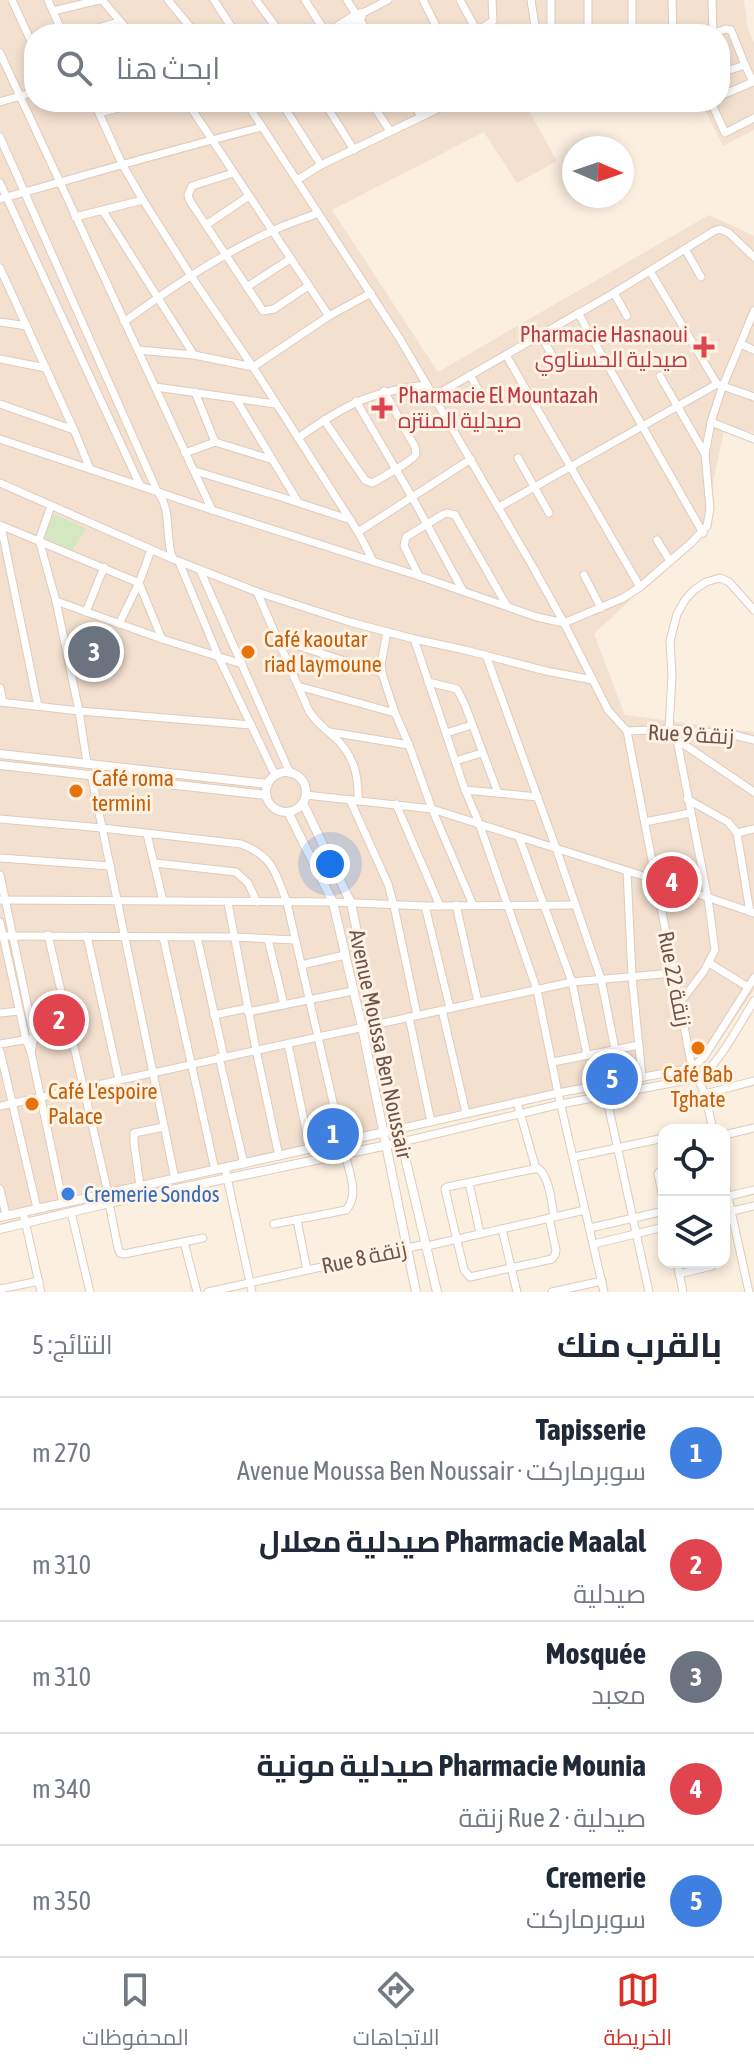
<!DOCTYPE html>
<html lang="ar">
<meta charset="utf-8">
<style>
body{margin:0;font-family:"Asap Condensed",Cairo,sans-serif;background:#f2f2f3;color:#1f2937;direction:rtl}
.controls{position:absolute;right:24px;bottom:24px;display:grid;overflow:hidden;border-radius:16px;box-shadow:0 4px 12px #0003}
.controls button{width:72px;height:72px;display:grid;place-items:center;padding:0;border:0;border-bottom:2px solid #e0e1e3;background:#fff;color:#1f2937;font:40px sans-serif}
.compass{position:absolute;left:562px;top:136px;width:72px;height:72px;border-radius:50%;background:#fff;box-shadow:0 4px 12px #0003;rotate:92deg}
.you{position:absolute;left:330px;top:864px;width:28px;height:28px;margin:-20px;border:6px solid #fff;border-radius:50%;background:#1a73e8;box-shadow:0 0 0 12px #1a73e833}
.badge{display:grid;place-items:center;width:52px;height:52px;border-radius:50%;background:#d93025;color:#fff;font-size:26px;font-weight:700}
.pin{position:absolute;translate:-50% -50%;border:4px solid #fff;box-shadow:0 2px 8px #0006}
.list{margin:0;padding:0;list-style:none}
h2{display:flex;justify-content:space-between;align-items:center;height:104px;margin:0;padding:0 32px;font-size:34px}
h2 small{font-size:26px;font-weight:400;color:#747a83}
.list li{display:grid;grid-template-columns:52px 1fr auto;gap:24px;align-items:center;box-sizing:border-box;height:112px;padding:0 32px;border-top:2px solid #e0e1e3}
.list b{display:block;font-size:30px;white-space:nowrap}
.list p{margin:0;font-size:26px;white-space:nowrap;color:#747a83}
.list em{font-size:26px;font-style:normal;color:#747a83}
.icon{flex:none;width:44px;height:44px;fill:none;stroke:currentColor;stroke-width:2;stroke-linecap:round;stroke-linejoin:round}
.map{position:relative;flex:none;width:754px;height:1292px;overflow:hidden;direction:ltr}
.search{position:absolute;background:#fff;box-shadow:0 4px 12px #0003;left:24px;right:24px;top:24px;height:88px;display:flex;align-items:center;gap:20px;box-sizing:border-box;padding:0 28px;border-radius:32px;color:#747a83;font-size:30px}
.sheet{height:664px;background:#fff}
nav{display:flex;justify-content:space-around;align-items:center;box-sizing:border-box;height:112px;border-top:2px solid #e0e1e3;background:#fff;font-size:22px;color:#747a83}
nav a{display:grid;justify-items:center;gap:4px}
nav .on{color:#d93025}
.map>svg:first-child{display:block}
</style>
<div class="map">
<svg width="754" height="1292" viewBox="0 0 754 1292">
<rect width="100%" height="100%" fill="#fbefe0"/>
<path fill="#f3e0cf" d="M0,0H744L747,25L754,43V130L723,146L701,102H720V34H34V102H535L526,106L557,161L517,183L484,132L332,210L438,372L709,215L754,236V433L725,425L703,531L594,634L625,715L754,732V990L702,1067L0,1214Z"/>
<path fill="#d3e8c0" d="M54,514L86,529L71,552L43,540Z"/>
<g fill="none" stroke-linecap="round" stroke-linejoin="round">
<g stroke="#dfcbbd" stroke-width="9">
<g id="minor">
<path d="M12,0L34,48"/>
<path d="M48,0L63,34"/>
<path d="M102,0L131,34"/>
<path d="M168,0L196,34"/>
<path d="M214,0L236,34"/>
<path d="M256,0L281,34"/>
<path d="M305,0L326,33"/>
<path d="M347,0L369,34"/>
<path d="M423,0L440,34"/>
<path d="M460,0L478,33"/>
<path d="M531,0L536,32"/>
<path d="M672,0L673,34"/>
<path d="M712,0L713,33"/>
<path d="M53,11L99,0"/>
<path d="M477,31L493,21L492,0"/>
<path d="M76,34L120,22"/>
<path d="M325,34L356,14L365,12L388,0"/>
<path d="M337,34L362,17"/>
<path d="M551,34V0"/>
<path d="M588,34V0"/>
<path d="M632,34V0"/>
<path d="M710,34L726,29L731,30L745,65L720,73"/>
<path d="M0,53L212,510"/>
<path d="M720,96L753,82L745,65"/>
<path d="M0,102L34,92"/>
<path d="M94,102L122,164L143,200L191,276L253,367L358,532L373,561"/>
<path d="M187,102L329,316"/>
<path d="M246,102L400,339L533,567L564,623L608,710L627,731"/>
<path d="M281,102L321,165"/>
<path d="M324,102L354,150"/>
<path d="M371,102L390,131"/>
<path d="M412,102L421,116"/>
<path d="M711,102L725,133L754,118"/>
<path d="M99,113L142,102"/>
<path d="M0,137L157,491C173,511 164,536 173,559"/>
<path d="M233,173L192,186L188,195L190,201L263,311L274,309L308,286"/>
<path d="M297,180L321,165L452,102"/>
<path d="M0,183L140,485"/>
<path d="M0,199C87,175 174,149 262,127"/>
<path d="M103,211L194,355"/>
<path d="M75,217L143,200"/>
<path d="M206,225L249,196"/>
<path d="M685,249L701,277"/>
<path d="M0,268L74,430L90,469"/>
<path d="M650,271L717,384L754,397"/>
<path d="M247,287L290,259"/>
<path d="M614,293L627,316"/>
<path d="M578,313L703,533"/>
<path d="M0,322L27,326"/>
<path d="M124,322C170,288 219,255 272,231C287,224 303,219 318,213"/>
<path d="M540,335L554,358"/>
<path d="M741,344L754,350"/>
<path d="M138,350L194,355L253,367L329,316L371,293"/>
<path d="M506,355L640,587"/>
<path d="M0,359L46,368"/>
<path d="M470,375L483,398"/>
<path d="M660,376L705,454"/>
<path d="M156,387L275,404"/>
<path d="M195,392L215,442"/>
<path d="M434,396L614,293L714,231L720,229L729,233L754,257"/>
<path d="M236,399L298,502"/>
<path d="M356,401L412,497L463,591"/>
<path d="M0,404L74,430"/>
<path d="M324,420L365,480L372,483L376,481C384,476 413,461 416,454C416,452 415,449 415,447L384,391"/>
<path d="M711,422L754,439"/>
<path d="M298,438C345,405 368,392 427,385"/>
<path d="M0,439L212,510L419,576L537,617L564,623L623,598L640,587L691,543L707,526L710,508L705,454L711,422L722,388L754,311"/>
<path d="M185,453L215,442L270,459"/>
<path d="M518,458L549,513"/>
<path d="M195,471L281,497L351,520"/>
<path d="M0,483L173,559L257,592L350,622L414,639L465,650L546,671L593,680"/>
<path d="M51,506L39,540L56,601L79,711L87,763"/>
<path d="M499,507L717,384"/>
<path d="M0,525L139,583L162,639"/>
<path d="M1,526L38,706"/>
<path d="M358,532L471,459"/>
<path d="M657,540L670,561"/>
<path d="M179,562L219,658L275,775"/>
<path d="M200,570L290,773"/>
<path d="M584,575L601,608"/>
<path d="M419,576L404,546L406,537L442,515L447,513L455,515L507,606"/>
<path d="M257,592L309,711C316,722 323,727 332,735C353,753 359,774 358,801"/>
<path d="M56,601L162,639L242,664"/>
<path d="M86,612L104,567"/>
<path d="M119,624L139,583L151,550"/>
<path d="M387,632L381,664L382,673L395,713L409,745L432,809L473,905"/>
<path d="M277,639L382,673"/>
<path d="M414,639L465,790L479,823L537,990L558,1093L604,1292"/>
<path d="M486,655L556,848L601,979L615,1049"/>
<path d="M428,682L457,689L465,705L498,793"/>
<path d="M298,686L395,713"/>
<path d="M0,688L3,702"/>
<path d="M0,702L79,711L251,725"/>
<path d="M669,729L672,675L670,641L677,614L685,600L694,590L706,582L720,578L729,582L754,610"/>
<path d="M627,731L692,1068L705,1094L713,1130"/>
<path d="M627,731L674,729L734,735L754,740"/>
<path d="M330,732L409,745"/>
<path d="M446,733L472,725"/>
<path d="M676,739L754,792"/>
<path d="M677,740L708,899L715,950L704,971L679,1004"/>
<path d="M455,761L482,753"/>
<path d="M91,774L175,1179"/>
<path d="M465,790L538,797"/>
<path d="M306,795L432,809L656,880L754,913"/>
<path d="M687,799L728,822L737,833L750,912"/>
<path d="M350,800L388,884L394,906L417,1015"/>
<path d="M396,804L440,906"/>
<path d="M0,819L102,828L241,844C273,856 276,873 287,903L342,1141"/>
<path d="M645,822L690,813"/>
<path d="M737,833L754,829"/>
<path d="M147,834L163,901"/>
<path d="M519,837L572,982L587,1055"/>
<path d="M0,858L110,866"/>
<path d="M155,863L236,872L248,883L257,902"/>
<path d="M627,871L632,977L642,1077"/>
<path d="M0,875L34,1037L31,1052"/>
<path d="M0,900L333,902L425,906L576,905"/>
<path d="M228,903L256,1050L279,1156"/>
<path d="M456,905L478,1002"/>
<path d="M425,906L450,1008"/>
<path d="M0,922L26,1040L31,1052L63,1203"/>
<path d="M48,935L108,1193"/>
<path d="M0,936L234,937L295,940"/>
<path d="M87,936L119,1080"/>
<path d="M163,937L215,1170"/>
<path d="M197,937L224,1057"/>
<path d="M268,939L284,1005"/>
<path d="M709,963L748,987"/>
<path d="M301,965L345,955"/>
<path d="M442,1010L466,1113"/>
<path d="M248,1012L353,991"/>
<path d="M0,1013L19,1011"/>
<path d="M214,1015L248,1008"/>
<path d="M409,1017L431,1122"/>
<path d="M0,1044L29,1039"/>
<path d="M288,1044L310,1149"/>
<path d="M0,1051L37,1208"/>
<path d="M219,1057L244,1164"/>
<path d="M553,1062L639,1045"/>
<path d="M705,1094L754,1081"/>
<path d="M606,1095L649,1292"/>
<path d="M517,1102L536,1169"/>
<path d="M0,1106L572,982L673,973"/>
<path d="M399,1129L558,1093L692,1068L704,1057L754,978"/>
<path d="M701,1130L713,1127"/>
<path d="M724,1135L754,1128"/>
<path d="M402,1142L561,1104L698,1078C719,1065 740,1023 754,1001"/>
<path d="M574,1157L664,1138"/>
<path d="M225,1168L252,1292"/>
<path d="M664,1170L659,1172L658,1174L664,1202"/>
<path d="M724,1179L749,1292"/>
<path d="M469,1183L480,1233"/>
<path d="M140,1186L134,1143V1133L164,1127"/>
<path d="M0,1189L6,1215"/>
<path d="M725,1197L754,1190"/>
<path d="M109,1203L118,1248L120,1253L124,1254L203,1238"/>
<path d="M23,1212L41,1292"/>
<path d="M71,1212L90,1292"/>
<path d="M724,1213L754,1206"/>
<path d="M549,1218L556,1250L555,1255L552,1259L470,1277L464,1270L445,1189L447,1187L538,1168C550,1178 551,1201 554,1216"/>
<path d="M297,1220L307,1270"/>
<path d="M274,1224L346,1210C360,1195 349,1172 345,1154"/>
<path d="M590,1228L664,1211"/>
<path d="M502,1229L517,1292"/>
<path d="M184,1242L197,1292"/>
<path d="M594,1244L664,1227"/>
<path d="M427,1246L585,1210"/>
<path d="M677,1262L683,1292"/>
<path d="M679,1274L712,1266L715,1262"/>
<path d="M0,1289L39,1281"/>
<path d="M208,1292L426,1244"/>
<path d="M552,1292L602,1281"/>
</g>
</g>
<g stroke="#dfcbbd" stroke-width="10">
<g id="tertiary">
<path d="M0,754L268,784"/>
<path d="M0,765L266,795"/>
<circle cx="286" cy="792" r="20"/>
<path d="M303,803L351,903L396,1119L437,1292"/>
<path d="M288,812L333,902L362,1027L416,1292"/>
<path d="M0,1217L399,1129"/>
<path d="M0,1229L109,1203L402,1142"/>
</g>
</g>
<use href="#minor" stroke="#fff" stroke-width="7"/>
<use href="#tertiary" stroke="#fff" stroke-width="8"/>
</g>
<g fill="#e0444e" stroke="#fff3e6" stroke-width="3">
<path d="M700 335h8v8h8v8h-8v8h-8v-8h-8v-8h8z"/>
<path d="M378 396h8v8h8v8h-8v8h-8v-8h-8v-8h8z"/>
</g>
<g fill="#e8710a" stroke="#fff3e6" stroke-width="3">
<circle cx="248" cy="652" r="8"/>
<circle cx="76" cy="791" r="8"/>
<circle cx="698" cy="1048" r="8"/>
<circle cx="32" cy="1104" r="8"/>
</g>
<circle fill="#3f7fe0" stroke="#fff3e6" stroke-width="3" cx="68" cy="1194" r="8"/>
<g text-anchor="middle" stroke-width="6" stroke-linejoin="round" paint-order="stroke">
<g font-size="22" fill="#be3a42" stroke="#fff3e6" text-anchor="end">
<text x="688" y="342">Pharmacie Hasnaoui<tspan x="688" dy="25">صيدلية الحسناوي</tspan></text>
<text x="398" y="403" text-anchor="start">Pharmacie El Mountazah<tspan x="398" dy="25">صيدلية المنتزه</tspan></text>
</g>
<g font-size="22" fill="#c56008" stroke="#fff3e6" text-anchor="start">
<text x="264" y="647">Café kaoutar<tspan x="264" dy="25">riad laymoune</tspan></text>
<text x="92" y="786">Café roma<tspan x="92" dy="25">termini</tspan></text>
<text x="698" y="1082" text-anchor="middle">Café Bab<tspan x="698" dy="25">Tghate</tspan></text>
<text x="48" y="1099">Café L'espoire<tspan x="48" dy="25">Palace</tspan></text>
</g>
<g font-size="22" fill="#715449" stroke="#fff3e6">
<text transform="translate(691 734) rotate(3)" y="8">Rue 9 زنقة</text>
<text transform="translate(675 979) rotate(79)" y="8">Rue 22 زنقة</text>
<text transform="translate(381 1044) rotate(78)" y="8">Avenue Moussa Ben Noussair</text>
<text transform="translate(364 1257) rotate(-12)" y="8">Rue 8 زنقة</text>
</g>
<g font-size="22" fill="#366cbe" stroke="#fff3e6" text-anchor="start">
<text x="84" y="1202">Cremerie Sondos</text>
</g>
</g>
</svg>
<div class="controls">
<button><svg class="icon" aria-label="locate" viewBox="0 0 24 24"><circle cx="12" cy="12" r="6"/><path d="M12 2v4M12 18v4M2 12h4M18 12h4"/></svg></button>
<button><svg class="icon" aria-label="layers" viewBox="0 0 24 24"><path d="M12 4l9 5-9 5-9-5zM3 14l9 5 9-5"/></svg></button>
</div>
<svg class="compass" viewBox="-18 -18 36 36"><path d="M0-13l5 13h-10z" fill="#e53935"/><path d="M0 13l5-13h-10z" fill="#747a83"/></svg>
<div class="you"></div>
<div class="pin badge" style="left:333px;top:1134px;background:#3f7fe0">1</div>
<div class="pin badge" style="left:59px;top:1020px;background:#e0444e">2</div>
<div class="pin badge" style="left:94px;top:652px;background:#6b7280">3</div>
<div class="pin badge" style="left:672px;top:882px;background:#e0444e">4</div>
<div class="pin badge" style="left:612px;top:1079px;background:#3f7fe0">5</div>
<div class="search"><svg class="icon" aria-label="search" viewBox="0 0 24 24"><circle cx="10" cy="10" r="6"/><path d="M15 15l6 6"/></svg>ابحث هنا</div>
</div>
<section class="sheet">
<h2>بالقرب منك<small>النتائج: 5</small></h2>
<ul class="list">
<li><span class="badge" style="background:#3f7fe0">1</span><div><b>Tapisserie</b><p>سوبرماركت · Avenue Moussa Ben Noussair</p></div><em>270 m</em></li>
<li><span class="badge" style="background:#e0444e">2</span><div><b>Pharmacie Maalal صيدلية معلال</b><p>صيدلية</p></div><em>310 m</em></li>
<li><span class="badge" style="background:#6b7280">3</span><div><b>Mosquée</b><p>معبد</p></div><em>310 m</em></li>
<li><span class="badge" style="background:#e0444e">4</span><div><b>Pharmacie Mounia صيدلية مونية</b><p>صيدلية · Rue 2 زنقة</p></div><em>340 m</em></li>
<li><span class="badge" style="background:#3f7fe0">5</span><div><b>Cremerie</b><p>سوبرماركت</p></div><em>350 m</em></li>
</ul>
</section>
<nav>
<a class="on"><svg class="icon" aria-label="map" viewBox="0 0 24 24"><path d="M3 6l6-2 6 2 6-2v14l-6 2-6-2-6 2zM9 4v14M15 6v14"/></svg>الخريطة</a>
<a><svg class="icon" aria-label="directions" viewBox="0 0 24 24"><path d="M12 3l9 9-9 9-9-9zM9 14v-3h6M13 9l2 2-2 2"/></svg>الاتجاهات</a>
<a><svg class="icon" aria-label="saved" viewBox="0 0 24 24"><path d="M7 4h10v16l-5-4-5 4z"/></svg>المحفوظات</a>
</nav>
